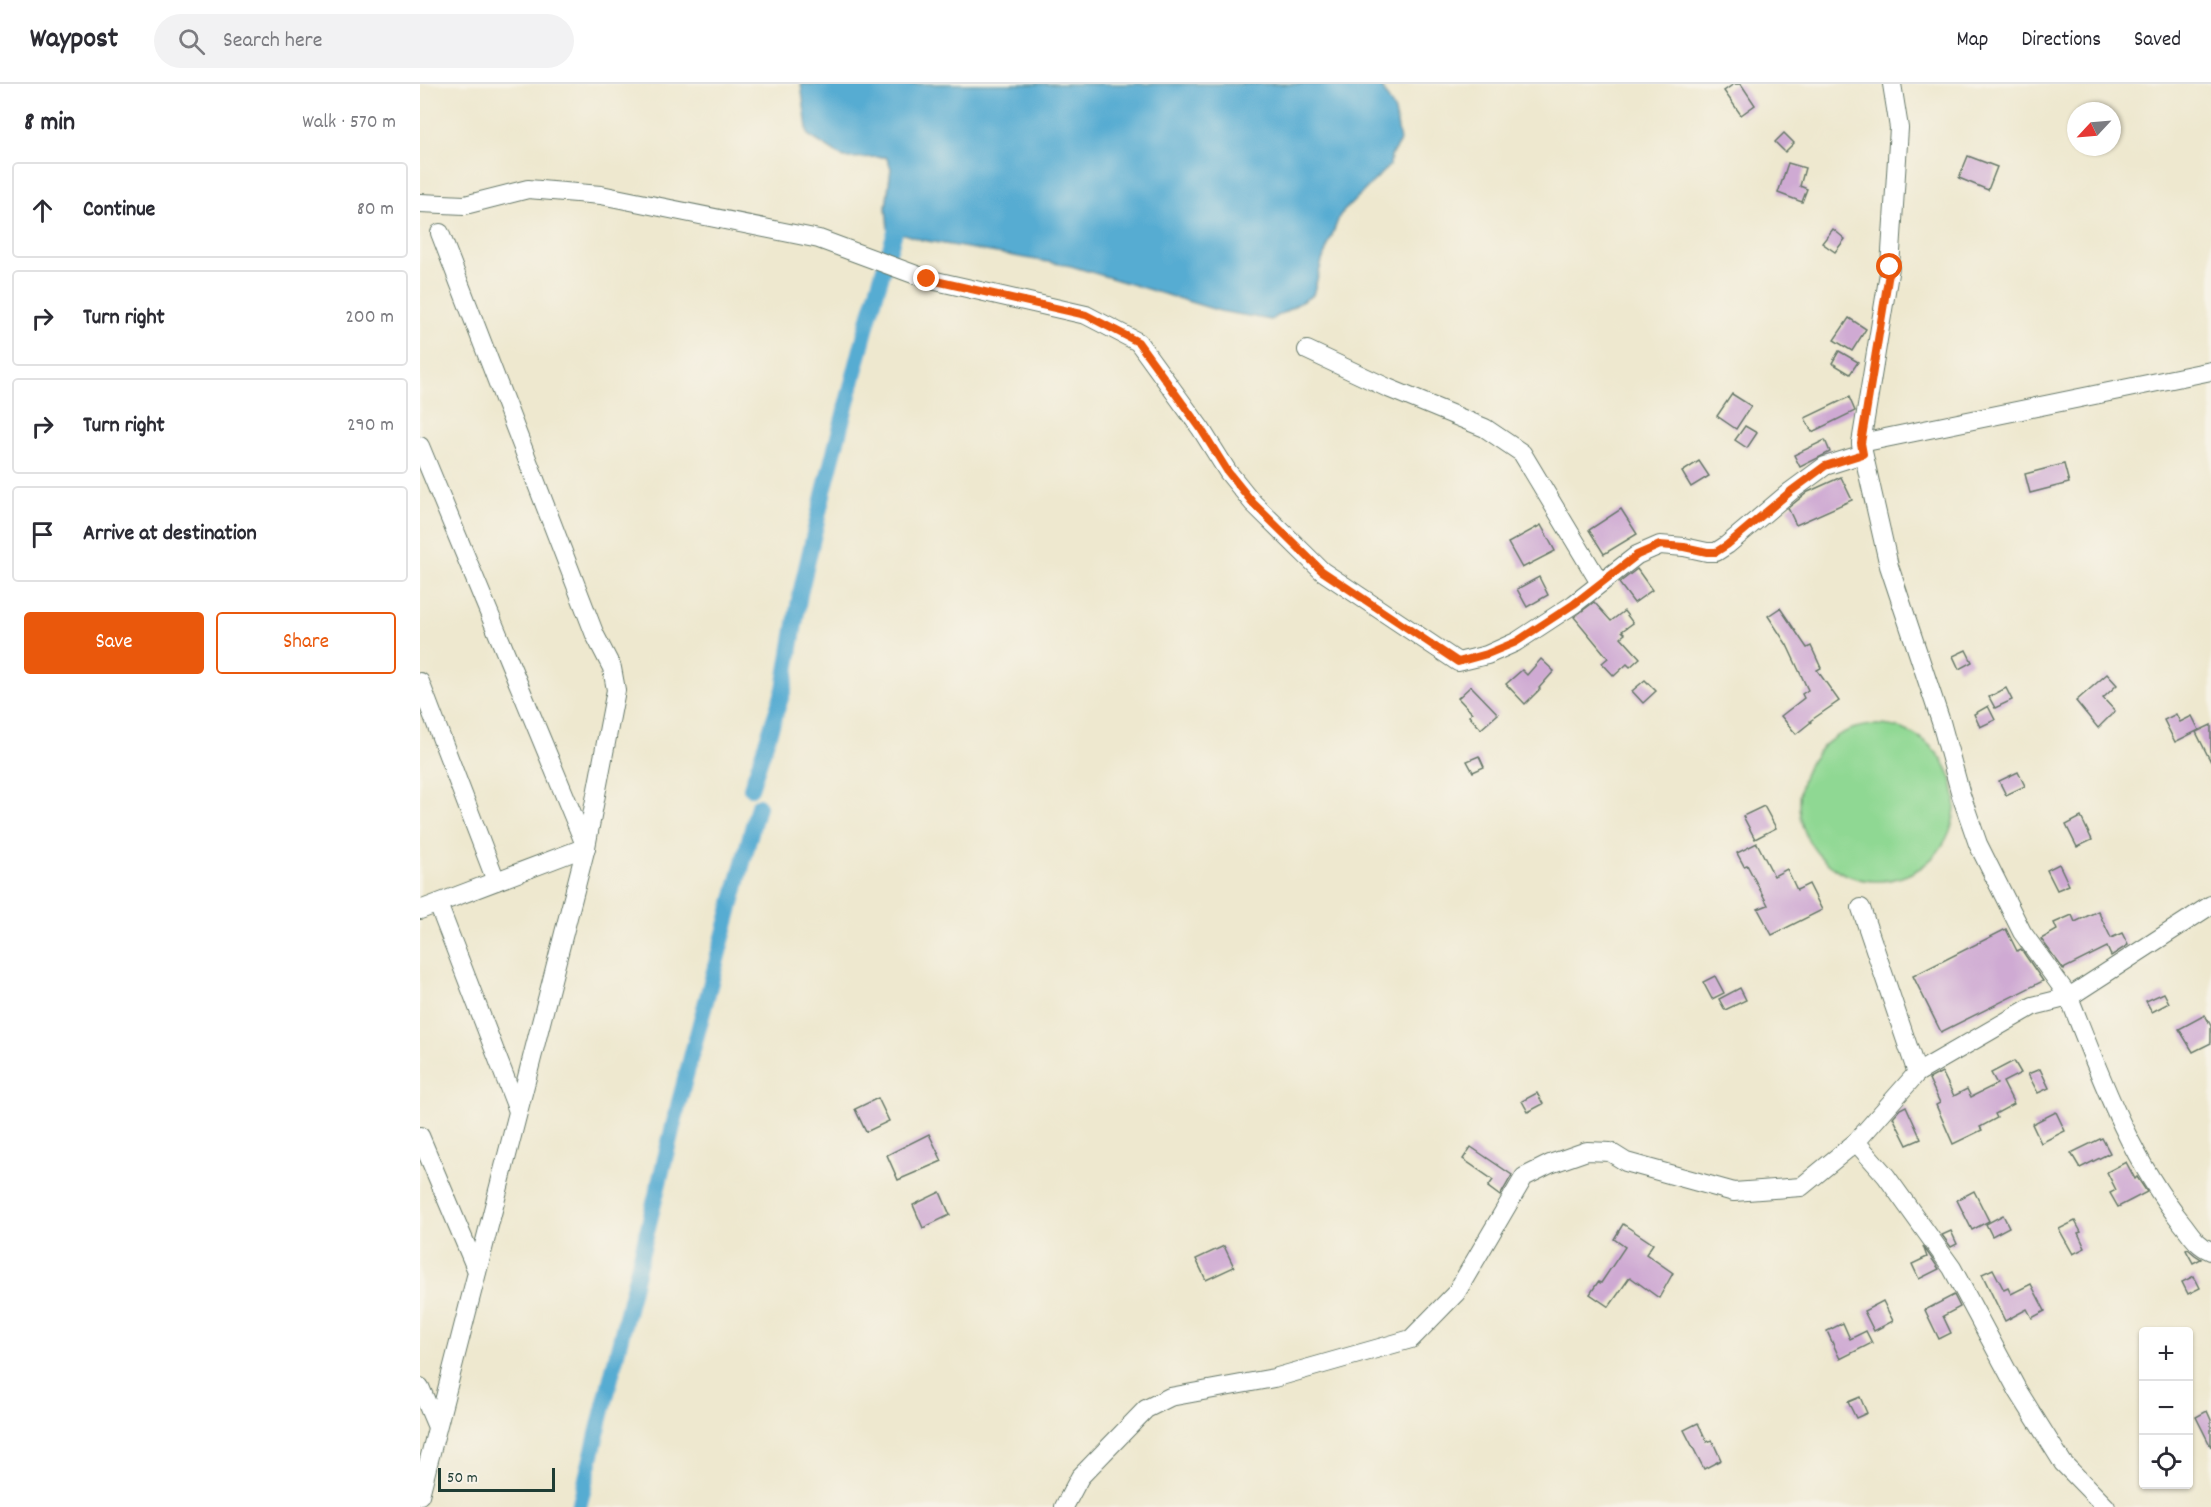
<!DOCTYPE html>
<meta charset="utf-8">
<style>
body{margin:0;font-family:Dekko,sans-serif;background:#f2f2f3;color:#2b2b33}
.controls{position:absolute;right:18px;bottom:18px;display:grid;overflow:hidden;border-radius:6px;box-shadow:0 2px 4px #0004}
.controls button{width:54px;height:54px;display:grid;place-items:center;padding:0;border:0;border-bottom:2px solid #e1e1e2;background:#fff;color:#2b2b33;font:30px sans-serif}
.compass{position:absolute;left:1647px;top:18px;width:54px;height:54px;border-radius:50%;background:#fff;box-shadow:0 2px 4px #0004;rotate:244deg}
.scale{position:absolute;left:18px;bottom:15px;width:117px;box-sizing:border-box;padding-left:6px;border:3px solid #1f3d34;border-top:0;font-size:16px;line-height:21px;white-space:nowrap;color:#1f3d34;-webkit-text-stroke:4px #f7f3e8;paint-order:stroke}
.stop{position:absolute;width:18px;height:18px;margin:-14px;border:4px solid #ea580c;border-radius:50%;background:#fff}
.stop.end{background:#ea580c;border-color:#fff;box-shadow:0 2px 6px #0008}
.list{margin:0;padding:0;list-style:none}
h2{display:flex;justify-content:space-between;align-items:center;height:78px;margin:0;padding:0 24px;font-size:26px}
h2 small{font-size:20px;font-weight:400;color:#7c7c81}
.list li{display:grid;grid-template-columns:39px 1fr auto;gap:18px;align-items:center;box-sizing:border-box;height:96px;margin:0 12px 12px;padding:0 12px;border:2px solid #e1e1e2;border-radius:6px}
.list b{display:block;font-size:22px;white-space:nowrap}
.list em{font-size:20px;font-style:normal;color:#7c7c81}
.actions{display:flex;gap:12px;padding:18px 24px}
.actions a{flex:1;padding:14px 0;border:2px solid #ea580c;border-radius:6px;text-align:center;font-size:21px;color:#ea580c}
.actions .main{background:#ea580c;color:#fff}
.icon{flex:none;width:33px;height:33px;fill:none;stroke:currentColor;stroke-width:2;stroke-linecap:round;stroke-linejoin:round}
.map{position:relative;flex:none;width:1791px;height:1423px;overflow:hidden}
header{display:flex;align-items:center;gap:36px;box-sizing:border-box;height:84px;padding:0 30px;background:#fff;border-bottom:2px solid #e1e1e2}
header strong{font-size:28px}
nav{display:flex;gap:33px;margin-inline-start:auto;font-size:21px}
.search{width:420px;height:54px;background:#f2f2f3;display:flex;align-items:center;gap:15px;box-sizing:border-box;padding:0 21px;border-radius:33px;color:#7c7c81;font-size:22px}
main{display:flex}
aside{flex:1;background:#fff}
.map>svg:first-child{display:block}
</style>
<header>
<strong>Waypost</strong>
<div class="search"><svg class="icon" aria-label="search" viewBox="0 0 24 24"><circle cx="10" cy="10" r="6"/><path d="M15 15l6 6"/></svg>Search here</div>
<nav><a>Map</a><a>Directions</a><a>Saved</a></nav>
</header>
<main>
<aside>
<h2>8 min<small>Walk · 570 m</small></h2>
<ul class="list">
<li><svg class="icon" aria-label="ahead" viewBox="0 0 24 24"><path d="M12 20V5M6 11l6-6 6 6"/></svg><div><b>Continue</b></div><em>80 m</em></li>
<li><svg class="icon" aria-label="right" viewBox="0 0 24 24"><path d="M7 20v-9h11M14 6l5 5-5 5"/></svg><div><b>Turn right</b></div><em>200 m</em></li>
<li><svg class="icon" aria-label="right" viewBox="0 0 24 24"><path d="M7 20v-9h11M14 6l5 5-5 5"/></svg><div><b>Turn right</b></div><em>290 m</em></li>
<li><svg class="icon" aria-label="arrive" viewBox="0 0 24 24"><path d="M6 21V4h12l-3 4 3 4H6"/></svg><div><b>Arrive at destination</b></div></li>
</ul>
<div class="actions"><a class="main">Save</a><a>Share</a></div>
</aside>
<div class="map">
<svg width="1791" height="1423" viewBox="0 0 1791 1423">
<rect width="100%" height="100%" fill="#f7f3e8"/>
<filter id="ink" filterUnits="userSpaceOnUse"><feTurbulence type="fractalNoise" baseFrequency=".0167" numOctaves="2"/><feDisplacementMap in="SourceGraphic" scale="12" xChannelSelector="R" yChannelSelector="G"/><feConvolveMatrix kernelMatrix="1 2 1 2 8 2 1 2 1" color-interpolation-filters="sRGB"/></filter>
<filter id="wash" filterUnits="userSpaceOnUse"><feTurbulence type="fractalNoise" baseFrequency=".008" numOctaves="4" result="noise"/><feDisplacementMap in="SourceGraphic" scale="24" xChannelSelector="R" yChannelSelector="G"/><feGaussianBlur stdDeviation="1.35" result="paint"/><feColorMatrix in="noise" values="0 0 0 0 0 0 0 0 0 0 0 0 0 0 0 0 0 1.4 0 .05"/><feComposite in="paint" operator="in"/></filter>
<g filter="url(#wash)">
<rect width="100%" height="100%" fill="#eee8cf"/>
<circle fill="#8fd893" stroke="#578a64" stroke-width="1.5" cx="1457" cy="719" r="78"/>
<path fill="#56acd2" stroke="#3a7483" stroke-width="1.5" d="M381,0H960L975,28L980,57L971,72L970,81L920,131L902,177L893,211L851,236L800,227L651,182L502,156L468,145L466,123L471,84L466,73L424,74L388,51Z"/>
<g fill="none" stroke-linecap="round" stroke-linejoin="round">
<g stroke="#56acd2" stroke-width="16">
<path d="M331,704L364,605L380,510L404,407L450,230L481,128"/>
<path d="M159,1423L259,1018L338,722"/>
</g>
</g>
<g id="blocks">
<g fill="#cfaad3">
<path d="M1314,0H1321L1335,21L1321,31L1304,7Z"/>
<path d="M1364,49L1374,59L1365,68L1355,58Z"/>
<path d="M1548,72L1577,83L1568,106L1539,94Z"/>
<path d="M1368,79L1385,84L1380,102L1387,105L1382,118L1358,109Z"/>
<path d="M1413,145L1425,155L1415,168L1402,159Z"/>
<path d="M1429,234L1446,245L1432,267L1414,256Z"/>
<path d="M1419,267L1438,278L1430,290L1412,279Z"/>
<path d="M1312,310L1331,322L1316,345L1297,332Z"/>
<path d="M1429,313L1435,327L1392,348L1385,334Z"/>
<path d="M1325,342L1337,349L1327,364L1315,356Z"/>
<path d="M1405,356L1410,368L1380,383L1374,371Z"/>
<path d="M1279,377L1289,392L1271,403L1262,388Z"/>
<path d="M1644,380L1649,399L1610,409L1605,390Z"/>
<path d="M1421,393L1432,416L1376,441L1368,424L1388,408Z"/>
<path d="M1201,425L1217,450L1184,470L1169,446Z"/>
<path d="M1121,441L1135,467L1102,484L1088,459Z"/>
<path d="M1217,485L1232,506L1214,519L1199,499Z"/>
<path d="M1119,493L1128,511L1107,523L1097,505Z"/>
<path d="M1174,518L1191,537L1204,527L1213,539L1202,547L1205,550L1201,553L1220,574L1210,583L1207,580L1194,592L1182,579L1188,574L1154,533Z"/>
<path d="M1360,524L1387,564L1391,562L1401,584L1397,586L1419,617L1390,637L1391,638L1376,650L1361,632L1384,614L1382,610L1388,606L1367,561L1348,532Z"/>
<path d="M1546,566L1552,578L1539,585L1533,572Z"/>
<path d="M1121,575L1134,587L1119,604L1120,605L1105,620L1086,600L1102,586L1107,591Z"/>
<path d="M1687,590L1697,601L1683,614L1695,627L1678,644L1656,617Z"/>
<path d="M1225,596L1236,607L1223,619L1212,607Z"/>
<path d="M1051,602L1078,630L1061,645L1049,632L1052,629L1038,614Z"/>
<path d="M1586,604L1592,616L1575,624L1569,613Z"/>
<path d="M1568,622L1575,636L1560,643L1554,630Z"/>
<path d="M1756,630L1760,638L1772,632L1779,646L1755,658L1744,636Z"/>
<path d="M1791,641V678L1776,648Z"/>
<path d="M1059,672L1064,683L1053,688L1047,677Z"/>
<path d="M1598,688L1605,702L1586,711L1579,697Z"/>
<path d="M1344,722L1356,744L1335,755L1323,732Z"/>
<path d="M1661,733L1672,756L1657,763L1646,741Z"/>
<path d="M1337,759L1354,792L1367,785L1377,806L1389,800L1402,826L1352,851L1338,825L1348,821L1327,781L1324,782L1317,769Z"/>
<path d="M1639,780L1649,801L1637,806L1627,786Z"/>
<path d="M1678,827L1691,854L1702,849L1708,861L1691,872L1687,863L1645,884L1644,886L1621,855L1637,846L1634,839L1652,831L1655,838Z"/>
<path d="M1586,845L1597,867L1601,865L1623,897L1521,948L1493,892Z"/>
<path d="M1295,892L1304,909L1292,915L1283,898Z"/>
<path d="M1320,904L1326,916L1305,926L1299,915Z"/>
<path d="M1744,909L1749,919L1732,928L1726,917Z"/>
<path d="M1785,931L1791,942V959L1773,968L1759,945Z"/>
<path d="M1594,977L1601,989L1583,998L1594,1020L1575,1030L1577,1034L1560,1043L1562,1046L1533,1060L1516,1021L1520,1019L1509,995L1522,988L1534,1012L1547,1005L1551,1013L1577,1000L1571,989Z"/>
<path d="M1620,985L1629,1004L1618,1009L1608,990Z"/>
<path d="M1117,1009L1123,1020L1108,1028L1102,1017Z"/>
<path d="M458,1014L469,1037L446,1048L435,1025Z"/>
<path d="M1486,1022L1501,1055L1487,1061L1473,1033L1480,1025Z"/>
<path d="M1636,1028L1645,1047L1621,1059L1612,1040Z"/>
<path d="M509,1050L522,1077L478,1096L467,1071Z"/>
<path d="M1682,1054L1690,1069L1660,1084L1651,1069Z"/>
<path d="M1051,1063L1092,1091L1080,1112L1068,1103L1073,1096L1043,1075Z"/>
<path d="M1706,1078L1715,1095L1717,1093L1727,1108L1698,1123L1690,1109L1696,1106L1687,1088Z"/>
<path d="M1554,1107L1569,1137L1552,1146L1537,1116Z"/>
<path d="M520,1108L530,1131L503,1144L493,1121Z"/>
<path d="M1583,1131L1589,1143L1572,1152L1566,1140Z"/>
<path d="M1655,1137L1661,1148L1658,1149L1665,1164L1653,1170L1639,1145Z"/>
<path d="M1203,1140L1233,1160L1226,1170L1253,1189L1239,1214L1210,1193L1189,1223L1170,1210L1178,1198L1181,1199L1205,1163L1194,1155Z"/>
<path d="M1531,1147L1537,1160L1531,1163L1522,1151Z"/>
<path d="M804,1162L814,1183L786,1196L776,1175Z"/>
<path d="M1503,1162L1519,1185L1499,1195L1492,1180L1507,1173Z"/>
<path d="M1768,1165L1775,1171L1781,1175L1773,1179L1766,1166Z"/>
<path d="M1573,1185L1584,1206L1588,1204L1591,1210L1611,1200L1625,1227L1612,1234L1607,1225L1585,1237L1562,1190Z"/>
<path d="M1774,1192L1780,1204L1768,1210L1762,1198Z"/>
<path d="M1534,1211L1540,1223L1523,1232L1531,1249L1519,1255L1505,1226Z"/>
<path d="M1463,1217L1473,1237L1454,1247L1444,1227Z"/>
<path d="M1423,1239L1430,1255L1446,1247L1452,1259L1420,1275L1407,1247Z"/>
<path d="M1440,1313L1447,1329L1436,1334L1428,1318Z"/>
<path d="M1787,1327L1791,1336V1363L1776,1333Z"/>
<path d="M1278,1339L1287,1358L1292,1356L1301,1376L1284,1385L1264,1346Z"/>
</g>
</g>
</g>
<g filter="url(#ink)">
<use href="#blocks" fill-opacity="0" stroke="#67796a" stroke-width="1.5"/>
<g fill="none" stroke-linecap="round" stroke-linejoin="round">
<g stroke="#67796a" stroke-width="20">
<g id="minor">
<path d="M1472,0L1479,44L1470,183L1441,359L1469,482L1521,638L1541,711L1558,760L1602,848L1649,913L1791,821"/>
<path d="M0,119L45,121L108,105L181,111L399,155L507,195L666,231L718,258L781,345L808,388L833,419L902,487L1038,578L1067,571L1096,558L1154,520L1217,471L1240,461L1264,463L1287,468H1296L1307,461L1371,407L1405,382L1443,370L1441,359L1791,287"/>
<path d="M887,266L968,304L1065,344L1102,369L1180,499"/>
<path d="M0,362L166,763"/>
<path d="M0,598L76,797"/>
<path d="M18,820L98,1027"/>
<path d="M1441,824L1497,989"/>
<path d="M0,826L166,763"/>
<path d="M0,1052L57,1187"/>
<path d="M1436,1058L1466,1092L1532,1184L1598,1307L1643,1379L1686,1423"/>
<path d="M0,1303L17,1343"/>
<path d="M0,1411L166,763L196,606L192,584L175,551L20,149"/>
<path d="M644,1423L660,1393L726,1325L750,1313L854,1294L991,1255L1036,1209L1104,1093L1130,1080L1167,1067L1190,1068L1206,1078L1314,1108L1381,1103L1436,1058L1497,989L1613,922L1649,913C1680,991 1709,1073 1762,1139C1771,1150 1777,1162 1791,1167"/>
</g>
</g>
<use href="#minor" stroke="#fff" stroke-width="18"/>
</g>
</g>
<g fill="none" stroke-linecap="round" stroke-linejoin="round" filter="url(#ink)">
<path stroke="#ea580c" stroke-width="8" d="M507,195L666,231L718,258L781,345L808,388L833,419L902,487L1038,578L1067,570L1096,558L1154,520L1217,471L1240,461L1264,463L1287,468H1296L1307,461L1371,407L1405,382L1443,370L1441,359L1470,183"/>
</g>
</svg>
<div class="controls">
<button>+</button>
<button>−</button>
<button><svg class="icon" aria-label="locate" viewBox="0 0 24 24"><circle cx="12" cy="12" r="6"/><path d="M12 2v4M12 18v4M2 12h4M18 12h4"/></svg></button>
</div>
<svg class="compass" viewBox="-18 -18 36 36"><path d="M0-13l5 13h-10z" fill="#e53935"/><path d="M0 13l5-13h-10z" fill="#7c7c81"/></svg>
<div class="scale">50 m</div>
<div class="stop" style="left:1470px;top:183px"></div>
<div class="stop end" style="left:507px;top:195px"></div>
</div>
</main>
